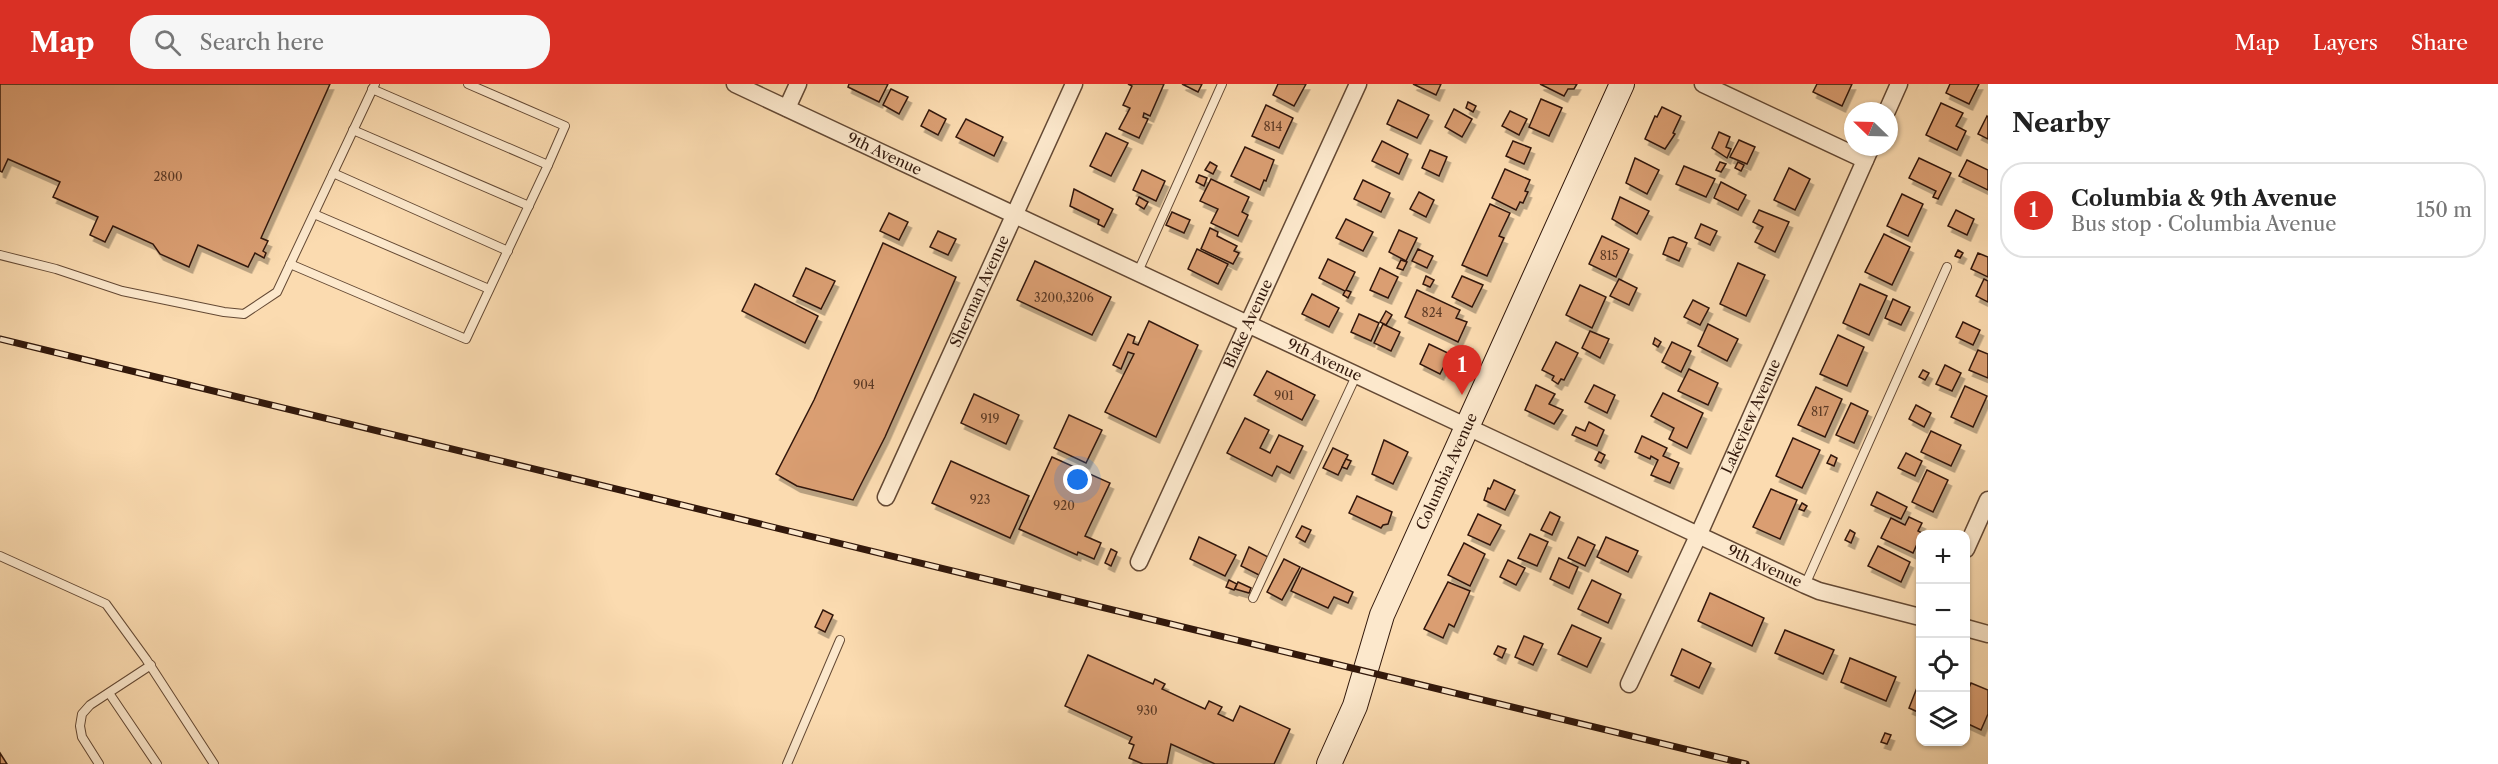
<!DOCTYPE html>
<meta charset="utf-8">
<style>
body{margin:0;font-family:"Libre Caslon Text",serif;background:#f6f6f6;color:#222}
.controls{position:absolute;right:18px;bottom:18px;display:grid;overflow:hidden;border-radius:12px;box-shadow:0 2px 4px #0004}
.controls button{width:54px;height:54px;display:grid;place-items:center;padding:0;border:0;border-bottom:2px solid #e0e0e0;background:#fff;color:#222;font:30px sans-serif}
.compass{position:absolute;left:1844px;top:18px;width:54px;height:54px;border-radius:50%;background:#fff;box-shadow:0 2px 4px #0004;rotate:293deg}
.you{position:absolute;left:1078px;top:396px;width:21px;height:21px;margin:-15px;border:4px solid #fff;border-radius:50%;background:#1a73e8;box-shadow:0 0 0 9px #1a73e833}
.badge{display:grid;place-items:center;width:39px;height:39px;border-radius:50%;background:#d93025;color:#fff;font-size:20px;font-weight:700}
.pin{position:absolute;translate:-50% -50px;filter:drop-shadow(0 2px 3px #0008)}
.pin::after{content:'';position:absolute;top:32px;width:21px;height:18px;background:inherit;clip-path:polygon(0 0,100% 0,50% 100%)}
.list{margin:0;padding:0;list-style:none}
h2{display:flex;justify-content:space-between;align-items:center;height:78px;margin:0;padding:0 24px;font-size:26px}
h2 small{font-size:20px;font-weight:400;color:#767676}
.list li{display:grid;grid-template-columns:39px 1fr auto;gap:18px;align-items:center;box-sizing:border-box;height:96px;margin:0 12px 12px;padding:0 12px;border:2px solid #e0e0e0;border-radius:24px}
.list b{display:block;font-size:22px;white-space:nowrap}
.list p{margin:0;font-size:20px;white-space:nowrap;color:#767676}
.list em{font-size:20px;font-style:normal;color:#767676}
.icon{flex:none;width:33px;height:33px;fill:none;stroke:currentColor;stroke-width:2;stroke-linecap:round;stroke-linejoin:round}
.map{position:relative;flex:none;width:1988px;height:680px;overflow:hidden}
header{display:flex;align-items:center;gap:36px;box-sizing:border-box;height:84px;padding:0 30px;background:#d93025;color:#fff}
header strong{font-size:28px}
nav{display:flex;gap:33px;margin-inline-start:auto;font-size:21px}
.search{width:420px;height:54px;background:#f6f6f6;display:flex;align-items:center;gap:15px;box-sizing:border-box;padding:0 21px;border-radius:24px;color:#767676;font-size:22px}
main{display:flex}
aside{flex:1;background:#fff}
.map>svg:first-child{display:block}
</style>
<header>
<strong>Map</strong>
<div class="search"><svg class="icon" aria-label="search" viewBox="0 0 24 24"><circle cx="10" cy="10" r="6"/><path d="M15 15l6 6"/></svg>Search here</div>
<nav><a>Map</a><a>Layers</a><a>Share</a></nav>
</header>
<main>
<div class="map">
<svg width="1988" height="680" viewBox="0 0 1988 680">
<defs>
<filter id="shadow"><feDropShadow dx="3.5" dy="6" stdDeviation="0" flood-color="#0004"/></filter>
</defs>
<rect width="100%" height="100%" fill="#fbdbb0"/>
<filter id="stains"><feTurbulence type="fractalNoise" baseFrequency=".00333" numOctaves="4"/><feColorMatrix values="0 0 0 0 .2 0 0 0 0 .09 0 0 0 0 .02 0 0 0 .5 -.17"/></filter>
<radialGradient id="worn" r=".72"><stop offset=".6" stop-color="#630" stop-opacity="0"/><stop offset="1" stop-color="#630" stop-opacity=".3"/></radialGradient>
<g fill="#da9e72" stroke="#32180b" stroke-width="1.5" filter="url(#shadow)">
<path d="M0,0H330L261,154L268,157L263,167L266,169L264,174L255,169L248,183L198,161L189,183L160,170L153,160L113,142L105,158L90,151L98,133L53,113L60,98L8,75L2,88L0,87Z"/>
<path d="M849,0H888L879,18L848,3Z"/>
<path d="M1128,0H1164L1150,32L1144,29L1143,33L1148,35L1139,54L1119,45L1130,24L1123,21L1132,2Z"/>
<path d="M1182,0H1202L1198,8Z"/>
<path d="M1278,0H1306L1294,22L1273,11Z"/>
<path d="M1413,0H1441L1436,11Z"/>
<path d="M1540,0H1577L1574,5H1568L1564,12Z"/>
<path d="M1817,0H1852L1842,22L1813,8Z"/>
<path d="M1950,0H1979L1969,20L1946,9Z"/>
<path d="M891,5L908,13L899,30L883,21Z"/>
<path d="M1541,15L1562,24L1549,52L1529,43Z"/>
<path d="M1398,16L1429,31L1417,54L1387,40Z"/>
<path d="M1468,18L1476,22L1473,28L1466,24Z"/>
<path d="M1941,19L1963,29L1956,42L1966,47L1957,66L1926,51Z"/>
<path d="M1266,21L1293,34L1279,64L1252,52Z"/>
<path d="M1662,23L1681,32L1673,49L1675,50L1665,65L1645,55L1655,32L1657,33Z"/>
<path d="M1454,25L1472,35L1462,53L1445,43Z"/>
<path d="M929,26L946,35L938,51L921,42Z"/>
<path d="M1510,27L1527,35L1519,51L1502,42Z"/>
<path d="M1987,32L1988,33V55L1978,50Z"/>
<path d="M966,35L1003,53L994,72L956,53Z"/>
<path d="M1719,48L1730,53L1726,63L1731,65L1727,74L1712,64Z"/>
<path d="M1106,49L1128,59L1111,92L1090,82Z"/>
<path d="M1739,56L1755,63L1747,80L1730,73Z"/>
<path d="M1382,57L1408,70L1399,90L1372,77Z"/>
<path d="M1513,57L1531,64L1524,80L1506,72Z"/>
<path d="M1245,63L1274,76L1266,97L1264,96L1260,106L1231,92Z"/>
<path d="M1430,66L1447,73L1439,92L1422,84Z"/>
<path d="M1635,74L1659,86L1647,110L1626,99Z"/>
<path d="M1919,74L1951,89L1938,115L1933,113L1936,107L1909,94Z"/>
<path d="M1967,76L1988,86V106L1959,92Z"/>
<path d="M1210,78L1217,82L1213,90L1205,86Z"/>
<path d="M1720,78L1726,80L1721,88L1716,86Z"/>
<path d="M1738,78L1744,81L1741,87L1735,84Z"/>
<path d="M1684,82L1715,95L1706,113L1676,100Z"/>
<path d="M1789,84L1810,95L1795,126L1774,116Z"/>
<path d="M1505,85L1530,96L1525,107L1528,108L1523,119L1520,118L1516,126L1492,114Z"/>
<path d="M1142,86L1165,97L1156,117L1133,106Z"/>
<path d="M1199,91L1207,94L1204,102L1196,98Z"/>
<path d="M1211,95L1249,113L1242,128L1248,131L1238,152L1211,139L1218,125L1200,117Z"/>
<path d="M1363,96L1390,109L1381,128L1354,115Z"/>
<path d="M1721,98L1746,111L1738,126L1714,114Z"/>
<path d="M1074,105L1113,125L1104,143L1098,140L1099,136L1070,122Z"/>
<path d="M1419,108L1434,116L1426,133L1410,125Z"/>
<path d="M1902,110L1923,120L1908,152L1887,142Z"/>
<path d="M1139,113L1148,118L1144,125L1136,120Z"/>
<path d="M1620,113L1649,127L1637,150L1612,135Z"/>
<path d="M1490,120L1510,129L1499,152L1504,154L1487,192L1462,181Z"/>
<path d="M1759,126L1789,138L1775,168L1755,158L1763,143L1753,138Z"/>
<path d="M1956,126L1974,135L1967,151L1948,142Z"/>
<path d="M1172,128L1190,136L1184,149L1166,141Z"/>
<path d="M889,129L908,138L899,156L880,147Z"/>
<path d="M1346,135L1373,148L1363,167L1336,154Z"/>
<path d="M1701,140L1717,147L1710,161L1695,154Z"/>
<path d="M1210,144L1218,148L1217,152L1237,162L1234,167L1239,169L1233,180L1201,165Z"/>
<path d="M1399,146L1417,154L1406,177L1389,168Z"/>
<path d="M938,147L956,155L948,171L930,163Z"/>
<path d="M1884,150L1910,163L1892,201L1865,188Z"/>
<path d="M1602,152L1629,165L1616,193L1589,180Z"/>
<path d="M1673,153L1687,159L1679,177L1663,170L1669,154Z"/>
<path d="M883,159L956,193L885,353L853,416L797,402L776,390L814,316Z"/>
<path d="M1197,165L1228,180L1218,200L1188,185Z"/>
<path d="M1418,165L1433,172L1427,184L1412,177Z"/>
<path d="M1958,166L1963,169L1960,174L1955,172Z"/>
<path d="M1978,169L1988,173V193L1971,185Z"/>
<path d="M1328,175L1355,188L1346,206L1351,208L1348,214L1343,211L1345,207L1319,194Z"/>
<path d="M1401,176L1407,178L1403,186L1397,184Z"/>
<path d="M1035,177L1111,213L1092,251L1017,216Z"/>
<path d="M1738,179L1765,191L1746,232L1720,220Z"/>
<path d="M806,184L835,197L821,225L793,212Z"/>
<path d="M1380,184L1398,193L1388,214L1370,206Z"/>
<path d="M1426,192L1434,196L1430,203L1423,200Z"/>
<path d="M1462,192L1483,201L1472,223L1452,213Z"/>
<path d="M1619,195L1637,204L1629,221L1610,212Z"/>
<path d="M1984,195L1988,197V218L1976,212Z"/>
<path d="M755,200L818,232L805,259L742,227Z"/>
<path d="M1860,200L1887,212L1869,251L1843,239Z"/>
<path d="M1580,201L1606,213L1592,244L1566,231Z"/>
<path d="M1417,206L1460,226L1456,234L1467,238L1458,258L1405,233Z"/>
<path d="M1312,210L1339,224L1329,243L1302,230Z"/>
<path d="M1893,215L1910,223L1901,241L1885,234Z"/>
<path d="M1693,216L1709,224L1700,241L1684,233Z"/>
<path d="M1386,227L1392,231L1386,241L1380,238Z"/>
<path d="M1359,230L1379,239L1371,257L1351,248Z"/>
<path d="M1149,237L1198,261L1156,353L1105,328L1134,270L1128,268L1121,285L1113,281L1128,250L1135,253L1133,259L1138,261Z"/>
<path d="M1963,238L1980,246L1973,261L1956,253Z"/>
<path d="M1383,240L1400,248L1391,267L1374,259Z"/>
<path d="M1708,240L1738,255L1727,277L1698,262Z"/>
<path d="M1590,247L1609,255L1600,274L1582,264Z"/>
<path d="M1838,251L1864,263L1847,302L1820,290Z"/>
<path d="M1655,254L1661,258L1658,263L1653,260Z"/>
<path d="M1556,258L1578,269L1564,296L1561,295L1558,300L1552,296L1554,292L1542,286Z"/>
<path d="M1672,258L1691,267L1681,288L1662,278Z"/>
<path d="M1429,260L1450,270L1440,290L1420,280Z"/>
<path d="M1978,266L1988,270V294L1969,286Z"/>
<path d="M1945,281L1961,289L1952,307L1936,300Z"/>
<path d="M1689,285L1718,299L1708,321L1678,307Z"/>
<path d="M1923,286L1929,289L1925,296L1919,293Z"/>
<path d="M1267,287L1315,311L1302,336L1254,311Z"/>
<path d="M1536,301L1555,310L1549,320L1563,326L1554,340L1525,326Z"/>
<path d="M1594,301L1615,311L1607,329L1585,318Z"/>
<path d="M1965,302L1987,312L1973,343L1951,333Z"/>
<path d="M1816,303L1842,315L1825,353L1798,341Z"/>
<path d="M1663,309L1703,329L1687,364L1669,355L1674,344L1651,332Z"/>
<path d="M974,310L1019,331L1006,360L961,339Z"/>
<path d="M1851,319L1868,327L1854,359L1836,351Z"/>
<path d="M1916,321L1931,329L1924,343L1909,335Z"/>
<path d="M1069,331L1102,346L1086,379L1054,364Z"/>
<path d="M1245,334L1269,346L1260,364L1270,369L1279,351L1303,362L1290,389L1277,382L1272,392L1227,369Z"/>
<path d="M1589,338L1604,346L1597,362L1572,351L1576,343L1585,347Z"/>
<path d="M1931,347L1961,361L1951,382L1921,368Z"/>
<path d="M1642,352L1667,364L1663,372L1679,379L1670,399L1651,391L1658,376L1651,372L1650,375L1635,368Z"/>
<path d="M1793,354L1820,366L1802,404L1776,392Z"/>
<path d="M1384,356L1408,368L1393,400L1372,390Z"/>
<path d="M1333,364L1348,371L1338,391L1323,384Z"/>
<path d="M1599,368L1605,371L1601,379L1595,376Z"/>
<path d="M1906,369L1922,377L1915,392L1898,384Z"/>
<path d="M1831,371L1837,374L1834,382L1827,379Z"/>
<path d="M1052,373L1110,399L1085,452L1101,459L1094,475L1078,468L1077,471L1019,445Z"/>
<path d="M1346,375L1351,377L1347,385L1342,383Z"/>
<path d="M951,377L1029,412L1010,454L932,419Z"/>
<path d="M1927,386L1948,396L1933,428L1912,418Z"/>
<path d="M1494,396L1515,406L1505,426L1484,416L1488,404L1490,405Z"/>
<path d="M1771,405L1797,416L1780,455L1753,443Z"/>
<path d="M1877,408L1907,423L1901,435L1871,421Z"/>
<path d="M1357,412L1392,428L1388,440L1383,441L1381,444L1349,429Z"/>
<path d="M1802,419L1807,422L1804,427L1799,425Z"/>
<path d="M1550,428L1560,433L1552,451L1541,446Z"/>
<path d="M1478,430L1501,441L1490,461L1468,451Z"/>
<path d="M1909,433L1922,439L1918,447L1922,449L1913,469L1881,454L1891,434L1905,441Z"/>
<path d="M1302,442L1311,446L1305,458L1296,453Z"/>
<path d="M1850,446L1855,449L1851,459L1845,456Z"/>
<path d="M1530,450L1548,458L1537,482L1518,474Z"/>
<path d="M1199,453L1236,471L1225,492L1190,475Z"/>
<path d="M1578,453L1595,461L1585,482L1568,474Z"/>
<path d="M1606,453L1638,467L1628,488L1597,473Z"/>
<path d="M1464,459L1485,470L1470,502L1448,491Z"/>
<path d="M1878,462L1910,478L1901,498L1868,482Z"/>
<path d="M1249,463L1268,473L1259,491L1241,482Z"/>
<path d="M1111,465L1117,468L1111,482L1105,479Z"/>
<path d="M1559,474L1578,483L1569,504L1550,495Z"/>
<path d="M1284,475L1300,483L1282,516L1267,508Z"/>
<path d="M1508,476L1525,484L1516,501L1500,493Z"/>
<path d="M1302,484L1353,508L1348,519L1334,513L1328,524L1291,507Z"/>
<path d="M1229,496L1237,500L1234,506L1226,503Z"/>
<path d="M1592,496L1621,510L1608,539L1578,525Z"/>
<path d="M1238,498L1251,504L1249,509L1235,505Z"/>
<path d="M1448,498L1470,507L1454,543L1449,540L1443,554L1424,545Z"/>
<path d="M1710,509L1764,534L1752,562L1698,537Z"/>
<path d="M823,526L833,531L825,548L815,543Z"/>
<path d="M1572,541L1601,554L1587,583L1558,570Z"/>
<path d="M1785,546L1834,566L1823,590L1775,569Z"/>
<path d="M1524,552L1543,560L1533,581L1515,573Z"/>
<path d="M1498,562L1506,565L1502,574L1494,570Z"/>
<path d="M1682,565L1711,579L1699,604L1671,591Z"/>
<path d="M1088,571L1153,600L1155,595L1165,600L1162,605L1205,625L1209,617L1222,623L1218,630L1233,637L1240,622L1290,645L1274,680H1215L1171,660L1167,680H1143L1129,674L1134,661L1129,659L1132,653L1065,622Z"/>
<path d="M1850,574L1896,593L1886,617L1841,598Z"/>
<path d="M1920,596V629L1909,624Z"/>
<path d="M1971,599L1988,606V630L1981,646L1966,639V611Z"/>
<path d="M1885,649L1891,651L1887,660L1881,658Z"/>
<path d="M0,669L7,680H0Z"/>
</g>
<g fill="none" stroke-linecap="round" stroke-linejoin="round">
<g stroke="#644934" stroke-width="10">
<g id="lane">
<path d="M468,0L565,42L548,81"/>
<path d="M353,46L529,122"/>
<path d="M333,89L508,167"/>
<path d="M314,130L489,205"/>
<path d="M0,171L56,185L122,207L224,228L244,230L277,208L375,0"/>
<path d="M290,180L466,255L548,81L372,5"/>
<path d="M1137,190L1222,0"/>
<path d="M0,472L106,520L146,575L214,680"/>
<path d="M1805,501L1947,183"/>
<path d="M1253,514L1356,292"/>
<path d="M109,609L157,680"/>
<path d="M99,680L82,653L80,642L82,630L90,621L151,581"/>
<path d="M787,680L840,556"/>
</g>
</g>
<g stroke="#644934" stroke-width="19">
<g id="street">
<path id="s1" d="M735,0L1805,501L1819,507L1920,533"/>
<path d="M1703,0L1865,76"/>
<path d="M787,24L798,0"/>
<path d="M1887,27L1899,0"/>
<path id="s2" d="M886,413L1074,0"/>
<path d="M1966,465L1988,416"/>
<path id="s3" d="M1139,478L1358,0"/>
<path d="M1966,544L1988,550"/>
<path id="s4" d="M1629,600L1698,452L1871,63"/>
</g>
</g>
<g stroke="#32180b" stroke-width="26">
<g id="secondary">
<path id="s5" d="M1329,680L1355,622L1382,531L1622,0"/>
</g>
</g>
<use href="#lane" stroke="#fce8cc" stroke-width="8"/>
<use href="#street" stroke="#fce8cc" stroke-width="16"/>
<use href="#secondary" stroke="#fce8cc" stroke-width="24"/>
<g stroke="#32180b" stroke-width="7">
<path id="rail" d="M0,255L1746,680"/>
</g>
<use href="#rail" stroke="#fce8cc" stroke-width="4.5" stroke-dasharray="14" stroke-linecap="butt"/>
</g>
<g text-anchor="middle" stroke-width="5" stroke-linejoin="round" paint-order="stroke">
<g font-size="12" fill="#5c3a25">
<text x="1273" y="47">814</text>
<text x="168" y="97">2800</text>
<text x="1609" y="176">815</text>
<text x="1064" y="218">3200,3206</text>
<text x="1432" y="233">824</text>
<text x="864" y="305">904</text>
<text x="1284" y="316">901</text>
<text x="1820" y="332">817</text>
<text x="990" y="339">919</text>
<text x="980" y="420">923</text>
<text x="1064" y="426">920</text>
<text x="1147" y="631">930</text>
</g>
<g font-size="15" fill="#32180b" stroke="#fce8cc">
<text dy="5" stroke="none"><textPath href="#s1" startOffset="165">9th Avenue</textPath></text>
<text dy="5" stroke="none"><textPath href="#s2" startOffset="226">Sherman Avenue</textPath></text>
<text dy="5" stroke="none"><textPath href="#s3" startOffset="262">Blake Avenue</textPath></text>
<text dy="5" stroke="none"><textPath href="#s1" startOffset="651">9th Avenue</textPath></text>
<text dy="5" stroke="none"><textPath href="#s4" startOffset="294">Lakeview Avenue</textPath></text>
<text dy="5" stroke="none"><textPath href="#s5" startOffset="316">Columbia Avenue</textPath></text>
<text dy="5" stroke="none"><textPath href="#s1" startOffset="1137">9th Avenue</textPath></text>
</g>
</g>
<rect width="100%" height="100%" filter="url(#stains)"/>
<rect width="100%" height="100%" fill="url(#worn)"/>
</svg>
<div class="controls">
<button>+</button>
<button>−</button>
<button><svg class="icon" aria-label="locate" viewBox="0 0 24 24"><circle cx="12" cy="12" r="6"/><path d="M12 2v4M12 18v4M2 12h4M18 12h4"/></svg></button>
<button><svg class="icon" aria-label="layers" viewBox="0 0 24 24"><path d="M12 4l9 5-9 5-9-5zM3 14l9 5 9-5"/></svg></button>
</div>
<svg class="compass" viewBox="-18 -18 36 36"><path d="M0-13l5 13h-10z" fill="#e53935"/><path d="M0 13l5-13h-10z" fill="#767676"/></svg>
<div class="you"></div>
<div class="pin badge" style="left:1462px;top:311px">1</div>
</div>
<aside>
<h2>Nearby<small></small></h2>
<ul class="list">
<li><span class="badge">1</span><div><b>Columbia &amp; 9th Avenue</b><p>Bus stop · Columbia Avenue</p></div><em>150 m</em></li>
</ul>
</aside>
</main>
